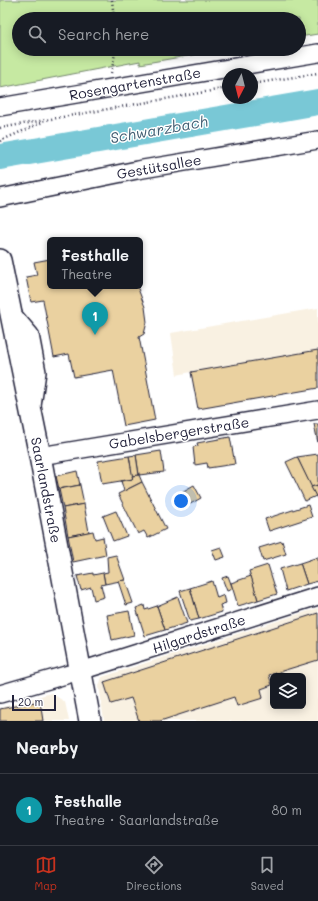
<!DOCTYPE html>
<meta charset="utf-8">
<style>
body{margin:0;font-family:Mali,sans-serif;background:#20242c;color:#f1f3f6}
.controls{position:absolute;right:12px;bottom:12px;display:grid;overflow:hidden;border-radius:6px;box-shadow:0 2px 10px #0003}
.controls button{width:36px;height:36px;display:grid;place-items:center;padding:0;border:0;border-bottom:1px solid #363941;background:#171b24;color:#f1f3f6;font:20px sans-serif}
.compass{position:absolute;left:222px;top:68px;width:36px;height:36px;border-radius:50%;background:#171b24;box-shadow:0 2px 10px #0003;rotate:187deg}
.scale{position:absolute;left:12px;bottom:10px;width:44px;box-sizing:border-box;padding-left:4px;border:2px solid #22223b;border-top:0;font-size:11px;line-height:14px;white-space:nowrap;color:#22223b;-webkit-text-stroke:3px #fff;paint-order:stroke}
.you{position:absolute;left:181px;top:501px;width:14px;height:14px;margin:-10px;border:3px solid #fff;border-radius:50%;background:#1a73e8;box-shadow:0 0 0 6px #1a73e833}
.badge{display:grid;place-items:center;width:26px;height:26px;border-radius:50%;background:#c8321e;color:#fff;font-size:13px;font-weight:700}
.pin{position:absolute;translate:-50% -33px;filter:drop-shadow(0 1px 2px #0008)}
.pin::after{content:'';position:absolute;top:21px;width:14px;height:12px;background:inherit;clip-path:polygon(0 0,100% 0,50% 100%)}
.popup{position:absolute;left:47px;top:237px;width:96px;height:52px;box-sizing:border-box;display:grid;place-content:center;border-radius:6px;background:#171b24;filter:drop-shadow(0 1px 3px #0005);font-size:13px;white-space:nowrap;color:#9ea1a6}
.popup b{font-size:15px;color:#f1f3f6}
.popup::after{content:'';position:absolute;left:50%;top:100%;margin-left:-8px;border:8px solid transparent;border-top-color:#171b24}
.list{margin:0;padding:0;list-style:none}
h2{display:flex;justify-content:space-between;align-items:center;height:52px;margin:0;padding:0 16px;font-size:17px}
h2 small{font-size:13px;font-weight:400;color:#9ea1a6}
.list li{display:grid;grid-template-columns:26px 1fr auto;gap:12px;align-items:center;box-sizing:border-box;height:72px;padding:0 16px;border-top:1px solid #363941}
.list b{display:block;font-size:15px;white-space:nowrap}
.list p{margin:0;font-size:13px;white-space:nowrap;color:#9ea1a6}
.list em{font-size:13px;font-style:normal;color:#9ea1a6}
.icon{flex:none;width:22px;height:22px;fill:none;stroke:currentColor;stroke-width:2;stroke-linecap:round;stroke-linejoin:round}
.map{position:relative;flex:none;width:318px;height:721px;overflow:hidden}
.search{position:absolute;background:#171b24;box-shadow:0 2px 10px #0003;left:12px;right:12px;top:12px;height:44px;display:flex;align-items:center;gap:10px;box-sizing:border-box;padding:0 14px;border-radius:22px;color:#9ea1a6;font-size:15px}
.sheet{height:124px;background:#171b24}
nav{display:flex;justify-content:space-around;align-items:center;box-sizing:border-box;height:56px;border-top:1px solid #363941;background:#171b24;font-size:11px;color:#9ea1a6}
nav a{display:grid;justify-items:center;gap:2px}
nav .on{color:#c8321e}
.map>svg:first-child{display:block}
</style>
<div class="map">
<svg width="318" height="721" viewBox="0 0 318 721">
<rect width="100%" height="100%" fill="#fff"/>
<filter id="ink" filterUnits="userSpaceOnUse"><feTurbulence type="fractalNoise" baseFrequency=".025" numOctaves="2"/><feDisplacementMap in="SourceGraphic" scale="8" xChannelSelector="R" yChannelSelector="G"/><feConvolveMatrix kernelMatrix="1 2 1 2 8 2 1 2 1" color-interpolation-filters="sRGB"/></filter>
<g filter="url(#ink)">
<g fill="#f9f1e2" fill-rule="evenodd">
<path d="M318,308V388L198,409L191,372L177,375L171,333Z"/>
<path d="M318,608V721H104L99,686L102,677ZM273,676H303V706H273Z"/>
<path d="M51,693L65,702L69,721H0V708Z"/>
</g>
<path fill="#c6e9a2" stroke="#74866e" d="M0,0H318V34L299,37V19H19V49H228L140,64V61L0,88Z"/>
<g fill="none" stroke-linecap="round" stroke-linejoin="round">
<path stroke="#79c8d6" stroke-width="26" d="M0,157L318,102"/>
</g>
<g fill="#ead1a0" stroke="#22223b">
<path d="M50,259V286H137L145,307L147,322L144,334L139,337L155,420L124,426L113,370L74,377L69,354L54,357L43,300L31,302L26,277L37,275L34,262Z"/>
<path d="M318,350V388L198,409L191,372Z"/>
<path d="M314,424H318V443Z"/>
<path d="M230,437L235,464L208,468L207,463L195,465L193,447L198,446L197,443Z"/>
<path d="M161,451L164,472L139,475L136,455Z"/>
<path d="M318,454V485L311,487L297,457Z"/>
<path d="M136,455L139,475L132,476L129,456Z"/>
<path d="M129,456L133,479L102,484L98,461Z"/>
<path d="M297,457L316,496L305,501L286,462Z"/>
<path d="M77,471L80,485L59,489L56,476Z"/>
<path d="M139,475L142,482L124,491L121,481L133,479L132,476Z"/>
<path d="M142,482L166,529L148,538L144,531L138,534L118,494Z"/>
<path d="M80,485L84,504L63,508L59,489Z"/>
<path d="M194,485L201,498L185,507L178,494Z"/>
<path d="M318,485V500L311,487Z"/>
<path d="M84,504L89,532L68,536L63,508Z"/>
<path d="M308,505L312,517L269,531L265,519Z"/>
<path d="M116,511L127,536L113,541L103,516Z"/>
<path d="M93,531L95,539L103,537L106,555L73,562L68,536Z"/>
<path d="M282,541L286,554L263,561L259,548Z"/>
<path d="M221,547L225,557L216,560L212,550Z"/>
<path d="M116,555L125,580L105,584L103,573L108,572L107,557Z"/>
<path d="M318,557V581L307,584L300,563Z"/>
<path d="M300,563L307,584L286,591L280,569Z"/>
<path d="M268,565L277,594L258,600L249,571Z"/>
<path d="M93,573V575L103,573L105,584L101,585L104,597L94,600L91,587L81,590L77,576Z"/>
<path d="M228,576L233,589L227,591L222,578Z"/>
<path d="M251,576L258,600L238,606L231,583Z"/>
<path d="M125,580L133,603L126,605L118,581Z"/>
<path d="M212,581L217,598L224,595L226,603L220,605L222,612L199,619L190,588Z"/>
<path d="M190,588L199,619L190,621L180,591Z"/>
<path d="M178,597L187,623L165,630L157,606Z"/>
<path d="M144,605L145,610L157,606L165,630L145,636L136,608Z"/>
<path d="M129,611L134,635L112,640L107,615Z"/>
<path d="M318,613V660L269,675L272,685L261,689L263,698L237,706L234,697L160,721H139L131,698L111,704L104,682Z"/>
<path d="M40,701L43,721H0V709Z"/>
</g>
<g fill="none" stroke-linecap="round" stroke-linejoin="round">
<g stroke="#22223b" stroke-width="20">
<g id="minor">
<path d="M0,107L318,53"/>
<path d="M0,198L137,170L318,140"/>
<path d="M12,314L30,335L37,372L32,406"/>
<path d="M40,456L318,410"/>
<path d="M0,694L90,668L318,596"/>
</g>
</g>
<g stroke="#22223b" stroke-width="24">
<path id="major" d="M0,260L40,456L90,721"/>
</g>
<g stroke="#22223b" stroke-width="2.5" stroke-dasharray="1 3" stroke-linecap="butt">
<path d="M112,0L114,19"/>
<path d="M111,73L116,49"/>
<path d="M252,84L318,73"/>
<path d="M0,128L228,88"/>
<path d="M0,141L43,122"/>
</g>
<use href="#minor" stroke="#fff" stroke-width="17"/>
<use href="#major" stroke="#fff" stroke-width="21"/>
</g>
</g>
<g text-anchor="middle" stroke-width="3" stroke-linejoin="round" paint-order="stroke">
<g font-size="14" fill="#22223b" stroke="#fff">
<text transform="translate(135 84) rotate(-10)" y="5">Rosengartenstraße</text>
<text transform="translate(159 167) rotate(-10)" y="5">Gestütsallee</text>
<text transform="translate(179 433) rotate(-9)" y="5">Gabelsbergerstraße</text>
<text transform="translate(46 490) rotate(79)" y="5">Saarlandstraße</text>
<text transform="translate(199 634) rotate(-18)" y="5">Hilgardstraße</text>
</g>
<g font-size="15" font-style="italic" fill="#405c71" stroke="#fff">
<text transform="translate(159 130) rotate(-10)" y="5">Schwarzbach</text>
</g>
</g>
</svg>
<div class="controls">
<button><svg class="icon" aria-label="layers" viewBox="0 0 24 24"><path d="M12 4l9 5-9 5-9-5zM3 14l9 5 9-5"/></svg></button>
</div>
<svg class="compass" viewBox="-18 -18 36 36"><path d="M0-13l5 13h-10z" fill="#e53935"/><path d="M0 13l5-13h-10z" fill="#9ea1a6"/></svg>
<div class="scale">20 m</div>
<div class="you"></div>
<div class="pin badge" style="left:95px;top:335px;background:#0f9aa8">1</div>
<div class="popup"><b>Festhalle</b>Theatre</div>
<div class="search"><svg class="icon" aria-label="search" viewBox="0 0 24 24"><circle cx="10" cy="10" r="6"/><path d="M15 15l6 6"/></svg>Search here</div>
</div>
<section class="sheet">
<h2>Nearby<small></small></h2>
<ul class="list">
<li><span class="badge" style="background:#0f9aa8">1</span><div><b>Festhalle</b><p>Theatre · Saarlandstraße</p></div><em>80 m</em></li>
</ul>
</section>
<nav>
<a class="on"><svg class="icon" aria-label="map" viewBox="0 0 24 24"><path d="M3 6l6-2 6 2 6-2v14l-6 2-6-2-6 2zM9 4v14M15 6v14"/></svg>Map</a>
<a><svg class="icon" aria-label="directions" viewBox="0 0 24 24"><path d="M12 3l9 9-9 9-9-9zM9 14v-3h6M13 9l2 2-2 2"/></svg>Directions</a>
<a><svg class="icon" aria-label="saved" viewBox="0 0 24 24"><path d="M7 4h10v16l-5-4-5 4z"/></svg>Saved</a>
</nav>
